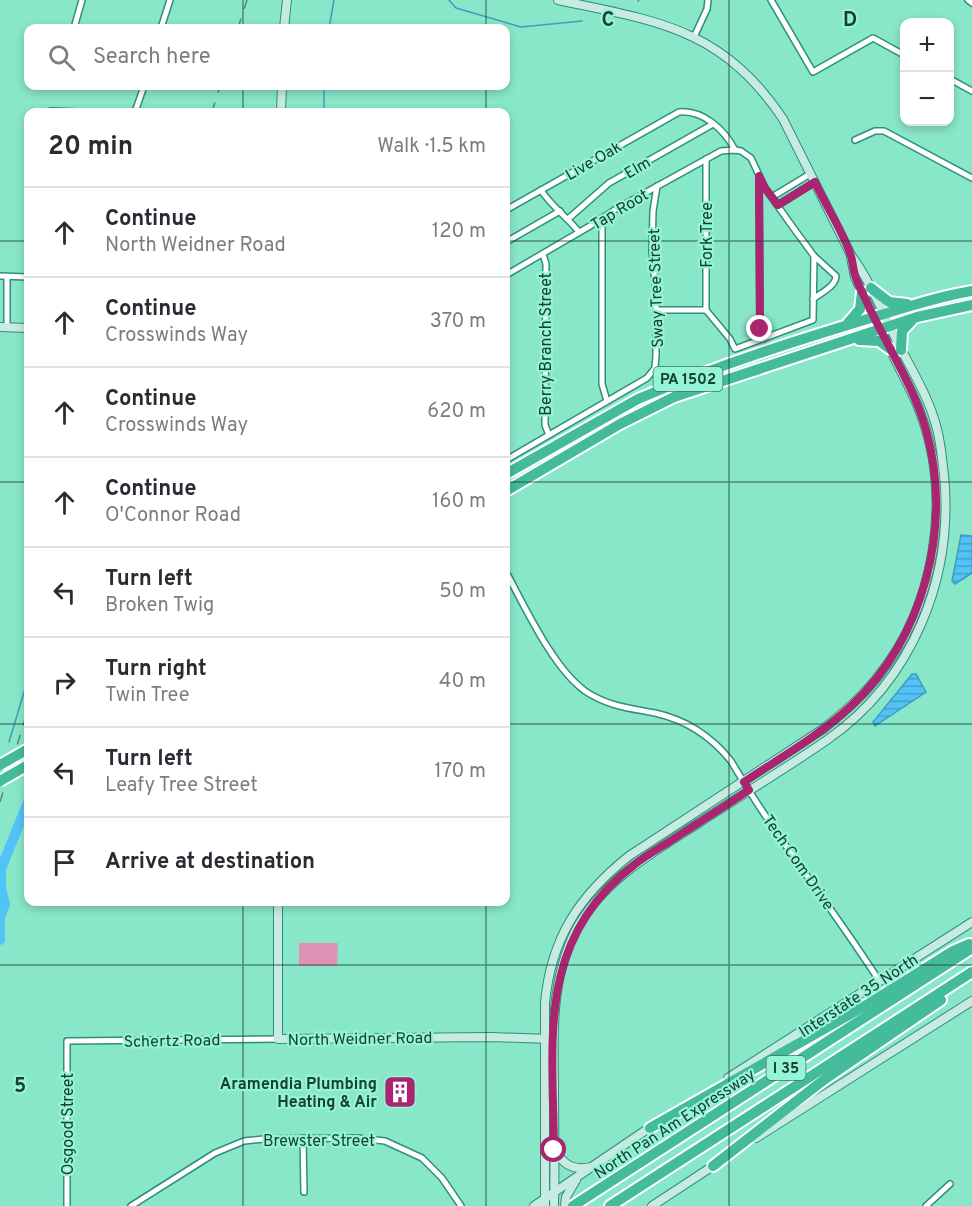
<!DOCTYPE html>
<meta charset="utf-8">
<style>
body{margin:0;font-family:Overpass,sans-serif;background:#f2f2f3;color:#2b2b33}
.controls{position:absolute;right:18px;top:18px;display:grid;overflow:hidden;border-radius:12px;box-shadow:0 3px 9px #0003}
.controls button{width:54px;height:54px;display:grid;place-items:center;padding:0;border:0;border-bottom:2px solid #e1e1e2;background:#fff;color:#2b2b33;font:30px sans-serif}
.stop{position:absolute;width:18px;height:18px;margin:-14px;border:4px solid #aa256f;border-radius:50%;background:#fff}
.stop.end{background:#aa256f;border-color:#fff;box-shadow:0 2px 6px #0008}
.list{margin:0;padding:0;list-style:none}
h2{display:flex;justify-content:space-between;align-items:center;height:78px;margin:0;padding:0 24px;font-size:26px}
h2 small{font-size:20px;font-weight:400;color:#7c7c81}
.list li{display:grid;grid-template-columns:39px 1fr auto;gap:18px;align-items:center;box-sizing:border-box;height:90px;padding:0 24px;border-top:2px solid #e1e1e2}
.list b{display:block;font-size:22px;white-space:nowrap}
.list p{margin:0;font-size:20px;white-space:nowrap;color:#7c7c81}
.list em{font-size:20px;font-style:normal;color:#7c7c81}
.icon{flex:none;width:33px;height:33px;fill:none;stroke:currentColor;stroke-width:2;stroke-linecap:round;stroke-linejoin:round}
.map{position:relative;flex:none;width:972px;height:1206px;overflow:hidden}
.search{position:absolute;background:#fff;box-shadow:0 3px 9px #0003;left:24px;top:24px;width:486px;height:66px;display:flex;align-items:center;gap:15px;box-sizing:border-box;padding:0 21px;border-radius:12px;color:#7c7c81;font-size:22px}
.panel{position:absolute;background:#fff;box-shadow:0 3px 9px #0003;left:24px;top:108px;width:486px;height:798px;border-radius:12px}
.map>svg:first-child{display:block}
</style>
<div class="map">
<svg width="972" height="1206" viewBox="0 0 972 1206">
<defs>
<pattern id="water-rules" width="6" height="5" patternUnits="userSpaceOnUse" patternTransform="scale(1.5)"><rect width="6" height="5" fill="#52c3f7"/><path d="M0 2.5h6" fill="none" stroke="#43a0c9"/></pattern>
</defs>
<rect width="100%" height="100%" fill="#88e6c9"/>
<path fill="#df93b4" d="M299,943H338L337,966H299Z"/>
<g fill="url(#water-rules)" stroke="#409cbc" stroke-width="1.5">
<path d="M961,535L972,536V573L955,584L952,581Z"/>
<path d="M912,674H916L926,692L875,726L873,722Z"/>
</g>
<g fill="none" stroke-linecap="round" stroke-linejoin="round">
<g stroke="#409cbc" stroke-width="1.5">
<path d="M449,0L456,8L521,27L582,21"/>
<path d="M638,1L639,0"/>
<path d="M329,28L334,0"/>
<path d="M324,86V112"/>
<path d="M28,733V738"/>
<path d="M9,742L28,679"/>
</g>
<path stroke="#52c3f7" stroke-width="10" d="M0,940V917L5,904L1,889V869L28,802"/>
<g stroke="#2d9077" stroke-width="8">
<g id="street">
<path d="M771,0L813,72L873,38L904,55"/>
<path d="M968,0L972,3"/>
<path d="M80,28H74L82,0"/>
<path d="M161,28L170,0"/>
<path d="M694,37L707,9L708,0"/>
<path d="M950,79L972,91"/>
<path d="M51,111L79,112"/>
<path d="M135,112L144,86"/>
<path d="M855,140L875,131H884L972,178"/>
<path d="M759,177L760,325L763,339"/>
<path d="M541,190C551,206 567,217 579,232"/>
<path d="M772,197L810,174"/>
<path d="M778,205L815,182"/>
<path d="M506,210L679,112C703,110 724,129 735,150"/>
<path d="M602,218V384L607,401"/>
<path d="M568,219L609,183L713,124"/>
<path d="M506,242L560,211"/>
<path d="M543,254L546,264L545,425L549,435"/>
<path d="M506,275L590,226L616,209L721,151L735,150L741,151L751,158L765,188L792,226L814,256L836,276C836,286 821,293 813,299"/>
<path d="M0,276L28,277"/>
<path d="M7,277V327"/>
<path d="M656,310H706"/>
<path d="M706,310L730,339L735,349L813,320L814,256"/>
<path d="M706,310V159"/>
<path d="M506,460L647,378L655,368L656,355V292L652,251L653,211L657,186"/>
<path d="M506,572C525,607 553,668 585,691C607,706 629,708 655,713C687,720 711,736 731,761C776,838 832,907 880,982"/>
<path d="M303,1138L304,1192"/>
<path d="M67,1206V1041L278,1039"/>
<path d="M131,1206L215,1153L244,1141L264,1139L357,1138L385,1141L422,1158L442,1178L461,1206"/>
<path d="M926,1206L950,1184"/>
</g>
</g>
<g stroke="#2d9077" stroke-width="10">
<g id="secondary">
<path d="M284,28L287,0"/>
<path d="M281,112L282,86"/>
<path d="M0,327L28,328"/>
<path d="M278,902V1039L491,1037L549,1039"/>
<path d="M728,1078L972,922"/>
<path d="M756,1138L972,1001"/>
<path d="M555,1150C563,1165 574,1171 591,1167"/>
<path d="M534,1206L652,1126"/>
<path d="M545,1206V1003C551,938 579,896 629,856L823,729C842,714 861,698 876,679C935,608 953,499 920,412C913,393 902,374 893,355C880,329 867,303 855,277L851,257"/>
<path d="M554,1206C555,1166 554,1126 554,1085C553,1032 551,977 577,928C604,880 652,853 697,824C740,796 785,769 827,740C913,680 954,577 944,475C942,460 941,444 937,429C929,396 909,366 894,335C881,308 869,280 851,255L783,119C722,28 657,21 558,0"/>
<path d="M565,1206L566,1197L576,1180"/>
<path d="M652,1206L716,1164"/>
</g>
</g>
<g stroke="#fff" stroke-width="14">
<g id="highway">
<path d="M871,288L889,302L907,304"/>
<path d="M848,323L860,309L862,292"/>
<path d="M859,340L879,341L890,349"/>
<path d="M901,350L902,331L913,319"/>
<path d="M506,474L638,399C718,365 801,339 884,314C913,305 942,296 972,291"/>
<path d="M506,491L620,424L674,397L917,317L972,305"/>
<path d="M650,1128L868,1004L953,951L969,944"/>
<path d="M713,1166L825,1079L941,1000"/>
<path d="M573,1206L972,948"/>
<path d="M610,1206L972,972"/>
</g>
</g>
<use href="#street" stroke="#fff" stroke-width="5"/>
<use href="#secondary" stroke="#c7ebe1" stroke-width="8"/>
<use href="#highway" stroke="#44bb9b" stroke-width="10"/>
<g stroke="#4b8d79" stroke-width="1.5" stroke-dasharray="10 10" stroke-linecap="butt">
<path d="M238,28L247,0"/>
<path d="M212,112L220,86"/>
<path d="M0,802L28,709"/>
</g>
<g stroke="#fff" stroke-width="14" stroke-linecap="butt">
<g id="highway-bridge">
<path d="M0,765L28,749"/>
<path d="M0,781L28,765"/>
</g>
</g>
<use href="#highway-bridge" stroke="#44bb9b" stroke-width="10"/>
</g>
<g fill="none" stroke-linecap="round" stroke-linejoin="round">
<path stroke="#aa256f" stroke-width="8" d="M554,1150C553,1040 536,940 634,865C646,855 660,848 672,840C698,823 724,807 749,790L744,782C780,758 819,736 851,706C924,638 953,527 926,430C914,387 888,347 869,307C865,297 859,288 856,278C853,271 853,263 851,256C843,231 826,206 815,182L778,205L765,188L759,176L760,329"/>
</g>
<path fill="none" stroke="#174034" stroke-width="1.5" stroke-opacity="0.55" d="M243,0V28M486,0V28M729,0V1206M243,86V112M486,86V112M0,241H28M506,241H972M0,482H28M506,482H972M0,724H28M506,724H972M243,902V1206M486,902V1206M0,965H972"/>
<defs>
<g id="building-square" transform="scale(1.725)"><rect x="-9" y="-9" width="18" height="18" rx="4" fill="#aa256f" stroke="#95f3d6"/><path d="M-4-6H4V6H1V3H-1V6H-4ZM-2.5-4.3h1.7v1.8h-1.7ZM.8-4.3h1.7v1.8H.8ZM-2.5-1h1.7V.8h-1.7ZM.8-1h1.7V.8H.8Z" fill="#fff"/></g>
</defs>
<g fill-rule="evenodd">
<use href="#building-square" x="400" y="1092"/>
</g>
<g text-anchor="middle" stroke-width="4.5" stroke-linejoin="round" paint-order="stroke">
<g fill="#95f3d6" stroke="#3d7665" stroke-width="1.5">
<rect x="653.5" y="367" width="69" height="24" rx="4.5"/>
<rect x="766.5" y="1056" width="39" height="24" rx="4.5"/>
</g>
<g font-size="15" font-weight="bold" fill="#174034">
<text x="688" y="384">PA 1502</text>
<text x="786" y="1073">I 35</text>
</g>
<g font-size="16" fill="#174034" stroke="#95f3d6">
<text transform="translate(593 160) rotate(-30)" y="6">Live Oak</text>
<text transform="translate(637 167) rotate(-30)" y="6">Elm</text>
<text transform="translate(619 209) rotate(-31)" y="6">Tap Root</text>
<text transform="translate(706 235) rotate(-90)" y="6">Fork Tree</text>
<text transform="translate(655 288) rotate(-92)" y="6">Sway Tree Street</text>
<text transform="translate(545 344) rotate(-90)" y="6">Berry Branch Street</text>
<text transform="translate(799 862) rotate(55)" y="6">Tech Com Drive</text>
<text transform="translate(858 995) rotate(-33)" y="6">Interstate 35 North</text>
<text transform="translate(360 1038) rotate(-1)" y="6">North Weidner Road</text>
<text transform="translate(172 1040) rotate(-1)" y="6">Schertz Road</text>
<text transform="translate(674 1123) rotate(-33)" y="6">North Pan Am Expressway</text>
<text transform="translate(67 1124) rotate(-90)" y="6">Osgood Street</text>
<text x="319" y="1146">Brewster Street</text>
</g>
<g font-size="16" font-weight="bold" fill="#174034" stroke="#95f3d6" text-anchor="end">
<text x="377" y="1089">Aramendia Plumbing<tspan x="377" dy="18">Heating &amp; Air</tspan></text>
</g>
</g>
<g font-size="20" text-anchor="middle" font-weight="bold" fill="#174034" stroke="#95f3d6" stroke-width="4.5" stroke-linejoin="round" paint-order="stroke">
<text x="608" y="26">C</text>
<text x="850" y="26">D</text>
<text x="20" y="1092">5</text>
</g>
</svg>
<div class="controls">
<button>+</button>
<button>−</button>
</div>
<div class="stop" style="left:554px;top:1150px"></div>
<div class="stop end" style="left:760px;top:329px"></div>
<div class="search"><svg class="icon" aria-label="search" viewBox="0 0 24 24"><circle cx="10" cy="10" r="6"/><path d="M15 15l6 6"/></svg>Search here</div>
<section class="panel">
<h2>20 min<small>Walk · 1.5 km</small></h2>
<ul class="list">
<li><svg class="icon" aria-label="ahead" viewBox="0 0 24 24"><path d="M12 20V5M6 11l6-6 6 6"/></svg><div><b>Continue</b><p>North Weidner Road</p></div><em>120 m</em></li>
<li><svg class="icon" aria-label="ahead" viewBox="0 0 24 24"><path d="M12 20V5M6 11l6-6 6 6"/></svg><div><b>Continue</b><p>Crosswinds Way</p></div><em>370 m</em></li>
<li><svg class="icon" aria-label="ahead" viewBox="0 0 24 24"><path d="M12 20V5M6 11l6-6 6 6"/></svg><div><b>Continue</b><p>Crosswinds Way</p></div><em>620 m</em></li>
<li><svg class="icon" aria-label="ahead" viewBox="0 0 24 24"><path d="M12 20V5M6 11l6-6 6 6"/></svg><div><b>Continue</b><p>O'Connor Road</p></div><em>160 m</em></li>
<li><svg class="icon" aria-label="left" viewBox="0 0 24 24"><path d="M17 20v-9H6M10 6l-5 5 5 5"/></svg><div><b>Turn left</b><p>Broken Twig</p></div><em>50 m</em></li>
<li><svg class="icon" aria-label="right" viewBox="0 0 24 24"><path d="M7 20v-9h11M14 6l5 5-5 5"/></svg><div><b>Turn right</b><p>Twin Tree</p></div><em>40 m</em></li>
<li><svg class="icon" aria-label="left" viewBox="0 0 24 24"><path d="M17 20v-9H6M10 6l-5 5 5 5"/></svg><div><b>Turn left</b><p>Leafy Tree Street</p></div><em>170 m</em></li>
<li><svg class="icon" aria-label="arrive" viewBox="0 0 24 24"><path d="M6 21V4h12l-3 4 3 4H6"/></svg><div><b>Arrive at destination</b></div></li>
</ul>
</section>
</div>
